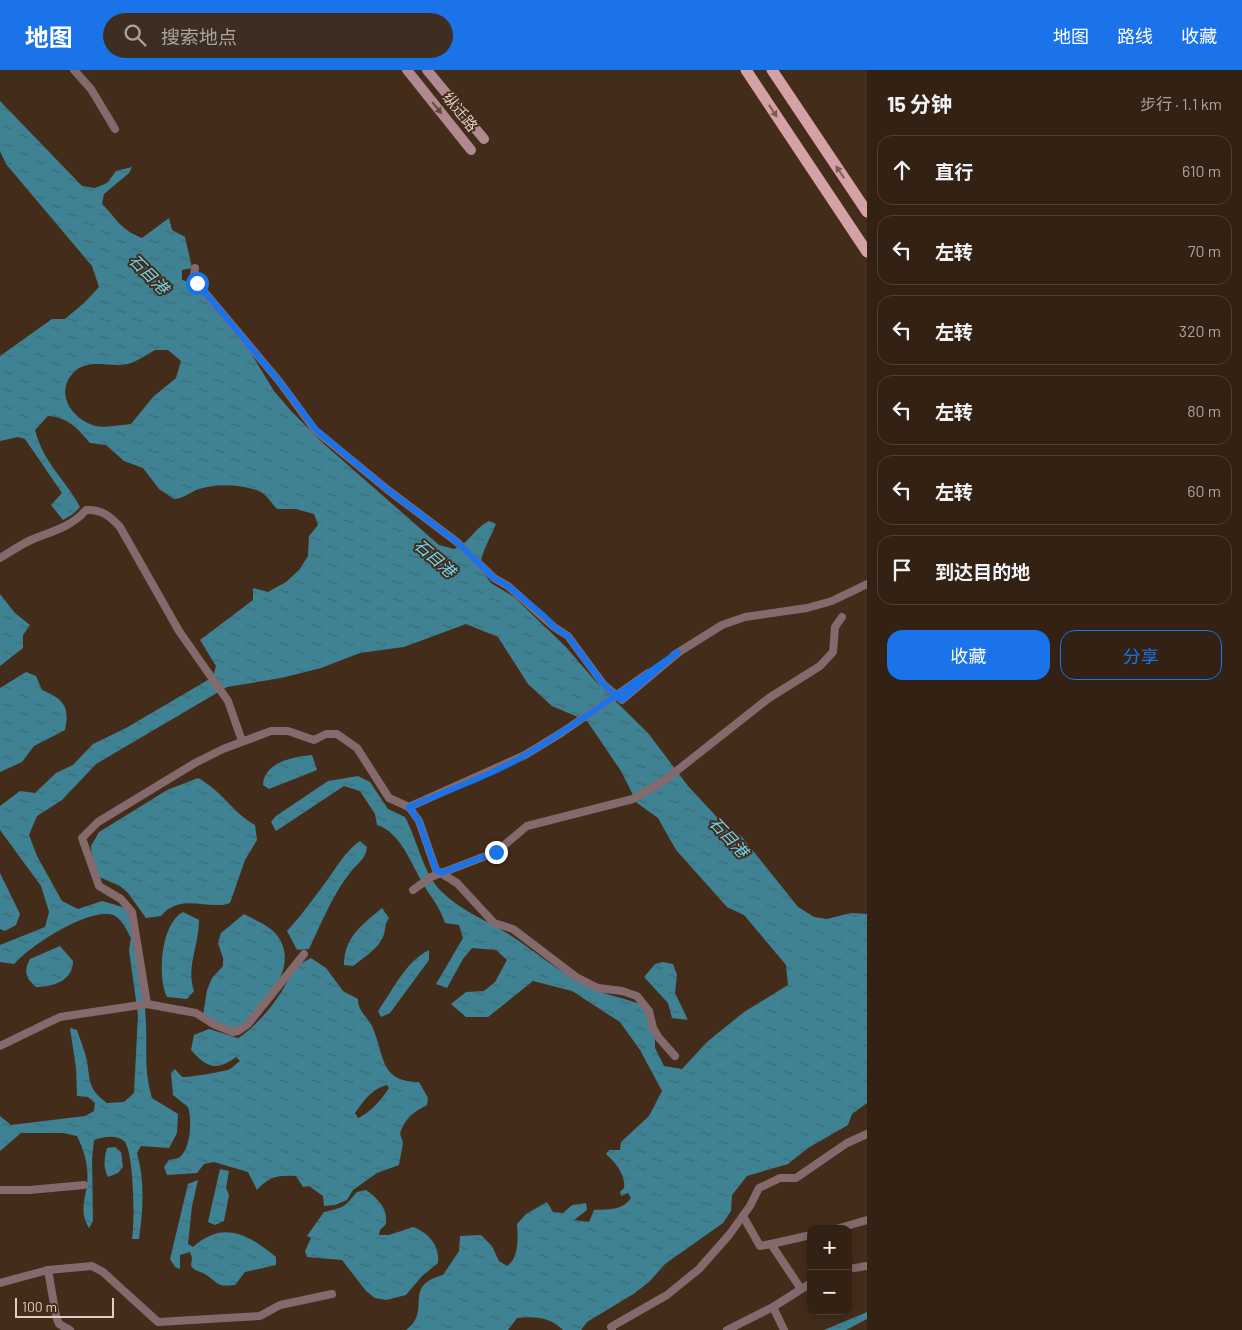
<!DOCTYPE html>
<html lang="zh">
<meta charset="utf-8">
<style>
body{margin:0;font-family:Barlow,"Noto Sans SC",sans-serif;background:#3e2e22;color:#f1f3f6}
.controls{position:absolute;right:15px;bottom:15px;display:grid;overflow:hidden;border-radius:10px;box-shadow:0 2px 12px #0003}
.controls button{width:45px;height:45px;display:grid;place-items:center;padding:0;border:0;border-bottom:1px solid #4e3e34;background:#332114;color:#f1f3f6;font:25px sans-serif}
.scale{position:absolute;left:15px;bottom:12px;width:99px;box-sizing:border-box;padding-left:5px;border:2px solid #decfc4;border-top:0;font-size:14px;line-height:18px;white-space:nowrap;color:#decfc4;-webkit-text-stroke:4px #442c1a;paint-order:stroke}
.stop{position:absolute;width:15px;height:15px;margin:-11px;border:4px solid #1a73e8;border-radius:50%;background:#fff}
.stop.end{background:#1a73e8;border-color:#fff;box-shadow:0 1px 5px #0008}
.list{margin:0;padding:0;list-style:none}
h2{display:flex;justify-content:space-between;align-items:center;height:65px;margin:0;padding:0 20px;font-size:21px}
h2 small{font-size:16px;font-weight:400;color:#a9a3a0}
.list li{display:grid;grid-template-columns:32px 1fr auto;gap:15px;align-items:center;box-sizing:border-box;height:70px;margin:0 10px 10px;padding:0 10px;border:1px solid #4e3e34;border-radius:15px}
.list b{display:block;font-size:19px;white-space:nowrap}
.list em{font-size:16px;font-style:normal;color:#a9a3a0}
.actions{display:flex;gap:10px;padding:15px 20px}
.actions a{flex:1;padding:11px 0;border:1px solid #1a73e8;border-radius:15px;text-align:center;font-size:18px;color:#1a73e8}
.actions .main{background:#1a73e8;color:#fff}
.icon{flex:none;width:28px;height:28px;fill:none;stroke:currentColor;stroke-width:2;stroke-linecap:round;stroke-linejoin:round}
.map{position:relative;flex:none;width:867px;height:1260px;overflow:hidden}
header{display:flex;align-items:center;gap:30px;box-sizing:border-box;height:70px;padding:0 25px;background:#1a73e8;color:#fff}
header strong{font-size:24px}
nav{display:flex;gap:28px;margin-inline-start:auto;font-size:18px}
.search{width:350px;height:45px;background:#3e2e22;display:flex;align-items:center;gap:12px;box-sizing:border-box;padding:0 18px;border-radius:28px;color:#a9a3a0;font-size:19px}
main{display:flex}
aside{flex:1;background:#332114}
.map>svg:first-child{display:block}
</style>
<header>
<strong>地图</strong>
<div class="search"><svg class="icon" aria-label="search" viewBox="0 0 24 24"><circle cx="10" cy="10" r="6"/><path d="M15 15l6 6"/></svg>搜索地点</div>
<nav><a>地图</a><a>路线</a><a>收藏</a></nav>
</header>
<main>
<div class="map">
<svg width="867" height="1260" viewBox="0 0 867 1260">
<defs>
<pattern id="water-ripples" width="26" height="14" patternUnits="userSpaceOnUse" patternTransform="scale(1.25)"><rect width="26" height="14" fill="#3e8293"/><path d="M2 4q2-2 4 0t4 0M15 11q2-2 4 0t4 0" fill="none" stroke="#406a74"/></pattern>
</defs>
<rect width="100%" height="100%" fill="#442c1a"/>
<g fill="url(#water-ripples)" fill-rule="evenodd">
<path d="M0,31L82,116L95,118L107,113L116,101L132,97L129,103L104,124L102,134C117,149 121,160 142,168L169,148L172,160L185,167L192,198L182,200V210L195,213L244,272L274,321L292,342L324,374L439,475L454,479C470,473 473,459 489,451L496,454C490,469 481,482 480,498L491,513L514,527L565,576L597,613L648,663L688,716L727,758L742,767L798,837L814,847L827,849L851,843L867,844V1033L852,1044L848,1055L808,1078L788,1094L747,1106L732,1125L731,1141L723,1153L665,1194L650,1211L635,1223L587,1252L581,1260H563C551,1247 534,1246 517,1248L508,1260H406C433,1241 401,1216 443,1205L459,1181L460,1166L481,1165L492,1176L499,1191L507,1196C519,1188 518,1168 517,1154L526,1144L547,1132L553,1142L563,1143L572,1135L586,1133L587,1140L574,1150L589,1152L594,1140C608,1139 622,1141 631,1128L628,1123L621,1126L620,1122L624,1118C626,1105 615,1092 606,1084L609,1080H620L621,1072L649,1046L662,1021L640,980L620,952L572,921L533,911L488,947H466L451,934L466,922L484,921L495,912L507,890L496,880L472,878L463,889L447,918L436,914L463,868L459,855L445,853C439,835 431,828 422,812C411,793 400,762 377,755L375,744L360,721L344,716L276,761L271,752L276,746L328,711L358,706L370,712L388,739L405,747C418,771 422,802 442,822C461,841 488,851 510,865C536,882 559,902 587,916C605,925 625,928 645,936L655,958V978L664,996L682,999L707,972L744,942L788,915L786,895L744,845L727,837L676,780L658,748L637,733L621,701L587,651L552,636L528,614L498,567L466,554L404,577L360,583L321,598L281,608L227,617L96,694L62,730L37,746L29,765L37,786L62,831L78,839L102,831L126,838C141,876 144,914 146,955C147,983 144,1000 152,1028L178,1044L177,1063L169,1078L141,1076L137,1083C145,1112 143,1139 139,1169H132C135,1153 134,1080 124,1071C116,1064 103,1067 94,1070L92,1090L93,1151L89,1158C80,1143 84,1132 87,1116C89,1098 85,1082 77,1066L63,1063H21L0,1081V1046L11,1055L85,1046L94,1041L95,1033L88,1027L77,1026L76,998L70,958L77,960C80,970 85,981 87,991C90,1012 89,1020 107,1033L124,1032L134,1023L138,945L129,880L131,868C126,859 120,844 108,844C82,842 31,875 14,894L0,892V875L45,857L49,842L41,816L0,760V736L20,721L35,723L56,703L73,695L93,674L126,658L213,607L216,596L200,570L253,530V518L268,522L286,512L299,500L308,486L309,466L318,455L314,444L296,439H277C272,434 267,425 261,422C244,414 217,413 199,419C190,422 185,428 174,429L159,419L143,398L124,391L106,375L90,373C78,359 68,347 48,346L35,360C45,396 64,407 80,437L73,444L63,450L51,435L62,423L25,369L18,367L0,371V286L52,249H65L84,233L99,217L92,196L6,94L0,81ZM155,280H168L181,291L176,308L153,327L131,354C120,355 106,358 96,356C75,351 56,327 70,307C84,286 108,298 128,294C138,291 146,285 155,280Z"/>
<path d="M0,524L15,543L30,555L23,565V578L0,596Z"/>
<path d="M26,602L36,606L42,620C64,629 70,637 65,660L34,676L22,692L0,702V618Z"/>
<path d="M312,685L317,700L269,719L263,715C264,692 293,687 312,685Z"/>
<path d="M198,708C222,721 232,742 255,755L257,770L245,790L230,833C209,841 181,822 161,846L146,848L128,823L120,816L99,807L92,796L91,776L99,762L130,743L167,720Z"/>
<path d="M360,771L367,777C366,787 360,792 353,799C333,823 322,852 309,879L297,880L287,861C302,845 317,824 330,806C340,792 346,781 360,771Z"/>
<path d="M0,803L20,844L16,855L5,861L0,859Z"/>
<path d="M382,838L389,848C384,855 386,860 383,867C378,879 363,888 353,896L344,895C344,867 363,854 382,838Z"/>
<path d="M183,842L199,850C199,876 186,896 194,921L187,929L167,927C157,906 161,853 183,842Z"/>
<path d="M244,844C253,849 270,856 276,864C302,896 264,932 246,958L238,962L214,953L203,945L207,920L212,908L223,896V888L218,873L221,863Z"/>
<path d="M60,876L73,891C73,910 54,917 36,917C26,908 23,902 30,889Z"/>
<path d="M429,880V890L390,943L381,947L378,941C393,920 406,891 429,880Z"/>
<path d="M311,888L326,898L343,921L358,929C358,942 367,946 372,956C385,985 379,1012 419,1012L428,1028L427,1035C413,1042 405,1049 400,1063L403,1073L399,1095L377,1103L353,1120L347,1130L335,1135L324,1136L323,1126L309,1116L303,1117L296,1106C279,1105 269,1106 257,1120L248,1102L214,1092L204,1094L197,1103L167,1105L164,1097L169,1090C173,1089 177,1089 180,1087C191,1078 192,1049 188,1037L173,1025L171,1003L175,999L182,1007C187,1008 227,1001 230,999C233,997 237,993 240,991L236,987C216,1002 206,997 191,980L194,965L209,959L238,968C258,956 287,921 292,898ZM387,1015L389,1018C382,1029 370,1043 358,1048L355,1043C365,1030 370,1020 387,1015Z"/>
<path d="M663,892L673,894L677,905L675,923L688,950L672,948L668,933L644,907L655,894Z"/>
<path d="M115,1077L121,1082L123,1097L118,1103L108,1107C103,1097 104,1089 107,1078Z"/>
<path d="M220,1099L229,1101L226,1118L229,1125L224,1151L215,1155L208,1152Z"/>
<path d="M198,1110L192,1136L188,1174L193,1177C223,1150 248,1164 276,1187V1195L245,1202L235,1215C216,1217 220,1214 205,1204C200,1201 196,1202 191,1196L192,1188L190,1182L180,1185V1199L175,1197L170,1189L188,1114Z"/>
<path d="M366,1120C378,1129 388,1138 386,1154L380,1160L379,1165H389L413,1157C429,1163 440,1176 438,1193L422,1206L406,1225L386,1230L375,1228L366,1221L342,1190L307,1187L305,1181L311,1168L307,1166L324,1142C345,1137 343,1138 357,1122Z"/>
<path d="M867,1242V1249L846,1260H824Z"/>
</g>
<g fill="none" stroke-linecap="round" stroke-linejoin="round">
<g stroke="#846a6d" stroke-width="8">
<path d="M74,0L91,19L115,59"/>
<path d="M195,198L194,206L197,213L279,311L315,360L388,420L457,472L494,508L508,516L554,557L568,566L604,615L622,630L679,582"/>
<path d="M0,488C10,482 20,475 31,470C50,462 72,457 86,440C101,439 110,446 120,457L179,561L228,631L242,671"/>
<path d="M674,585L722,555L745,547L807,538L832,531L867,514"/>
<path d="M621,622L648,603"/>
<path d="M409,737L525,685L561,663"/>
<path d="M413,820L431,807L496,782L527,756L633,729L665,710L769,628L820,596L833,582L835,557L842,547"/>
<path d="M147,934L132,842L121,829L99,816L82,768L98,752L195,693L223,679L271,661H288L314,670L326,664H337L357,678L389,728L409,737L419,751L436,800L457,813L494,853L513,859L576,907L598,918L622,921L637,926L649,941L653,958L659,968L675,986"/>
<path d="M0,976L60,947L147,934L196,943L213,954L233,962L238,961L248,954L304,884"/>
<path d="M0,1120H30L84,1115"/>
<path d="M743,1146L760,1176L771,1174L801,1219"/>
<path d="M836,1159L867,1150"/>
<path d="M771,1174L811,1165"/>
<path d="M848,1199L867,1196"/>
<path d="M48,1200L56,1246L59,1254L70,1260"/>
<path d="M0,1213L48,1200L92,1196L103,1202L158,1252L260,1246L280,1235L332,1224"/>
<path d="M773,1237L784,1260"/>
<path d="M612,1260L611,1257L667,1225L699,1199L729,1165L750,1136L759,1118L780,1108H796L847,1073L867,1064"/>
<path d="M727,1260L773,1237L811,1213"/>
</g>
<g stroke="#b2898e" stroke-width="10">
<path d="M407,0L471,80"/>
<path d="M427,0L484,69"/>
</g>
<g stroke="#d5a1a7" stroke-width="11">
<path d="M746,0L867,182"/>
<path d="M772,0L867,142"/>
</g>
<path stroke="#846a6d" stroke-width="8" d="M561,663L621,622"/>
</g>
<defs><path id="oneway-solid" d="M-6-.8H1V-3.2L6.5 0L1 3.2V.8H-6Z" transform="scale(1.25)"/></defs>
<use fill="#65483d" href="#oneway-solid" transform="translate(437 38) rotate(51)"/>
<g fill="#7e5b52">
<use href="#oneway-solid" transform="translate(773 41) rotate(57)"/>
<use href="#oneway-solid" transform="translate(840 102) rotate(-124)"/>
</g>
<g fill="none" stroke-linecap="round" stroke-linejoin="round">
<path stroke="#1a73e8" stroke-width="6" d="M197,213L279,311L316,360L388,420L457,472L494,508L508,516L545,547L554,557L568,566L604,615L622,630L678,582C629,616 579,653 527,684C494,704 446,721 409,737L419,751L436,800L441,803L496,782"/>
</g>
<g text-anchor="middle" stroke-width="4" stroke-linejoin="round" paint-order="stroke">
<g font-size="15" fill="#decfc4" stroke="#442c1a">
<text transform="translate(460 42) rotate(51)" y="5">纵迁路</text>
</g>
<g font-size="16" font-style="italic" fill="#6fd7f2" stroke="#442c1a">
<text transform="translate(149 204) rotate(45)" y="6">石目港</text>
<text transform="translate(435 488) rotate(41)" y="6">石目港</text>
<text transform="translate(729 767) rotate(47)" y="6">石目港</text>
</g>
</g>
</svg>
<div class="controls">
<button>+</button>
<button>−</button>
</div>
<div class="scale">100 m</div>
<div class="stop" style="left:197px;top:213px"></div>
<div class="stop end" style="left:496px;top:782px"></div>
</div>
<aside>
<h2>15 分钟<small>步行 · 1.1 km</small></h2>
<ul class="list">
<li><svg class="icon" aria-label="ahead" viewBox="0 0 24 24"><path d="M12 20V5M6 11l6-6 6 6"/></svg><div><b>直行</b></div><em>610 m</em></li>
<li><svg class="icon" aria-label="left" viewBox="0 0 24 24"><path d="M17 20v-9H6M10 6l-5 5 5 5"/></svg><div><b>左转</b></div><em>70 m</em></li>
<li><svg class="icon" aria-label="left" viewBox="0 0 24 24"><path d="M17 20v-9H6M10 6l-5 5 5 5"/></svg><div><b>左转</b></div><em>320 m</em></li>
<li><svg class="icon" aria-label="left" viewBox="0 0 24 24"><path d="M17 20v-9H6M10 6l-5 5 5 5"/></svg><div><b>左转</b></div><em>80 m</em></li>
<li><svg class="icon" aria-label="left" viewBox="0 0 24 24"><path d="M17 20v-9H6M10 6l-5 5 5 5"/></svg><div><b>左转</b></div><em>60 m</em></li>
<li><svg class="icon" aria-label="arrive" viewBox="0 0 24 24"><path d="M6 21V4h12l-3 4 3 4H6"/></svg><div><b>到达目的地</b></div></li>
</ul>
<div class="actions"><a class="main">收藏</a><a>分享</a></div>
</aside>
</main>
